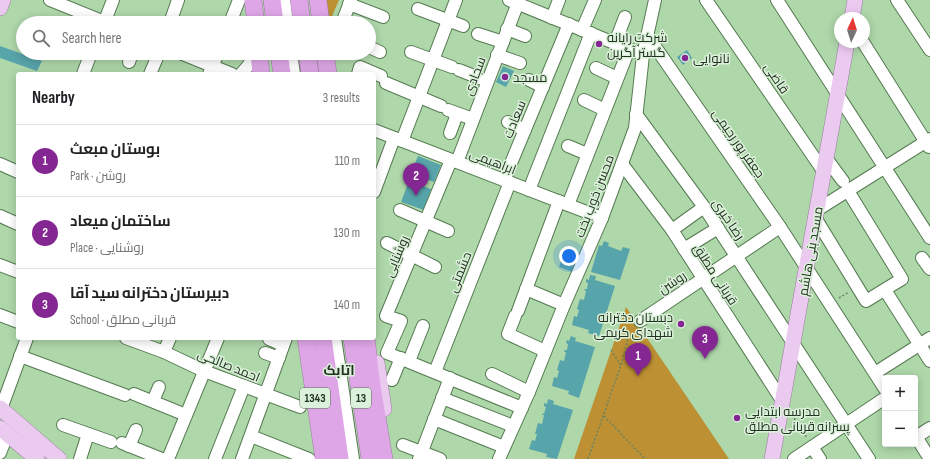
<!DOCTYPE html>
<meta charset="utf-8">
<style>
body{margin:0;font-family:"Sofia Sans Condensed",Cairo,sans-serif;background:#f6f6f6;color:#202124}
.controls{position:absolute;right:12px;bottom:12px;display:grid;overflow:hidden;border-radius:4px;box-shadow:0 2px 10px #0003}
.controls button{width:36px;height:36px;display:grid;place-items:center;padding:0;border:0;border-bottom:1px solid #e0e0e0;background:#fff;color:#202124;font:20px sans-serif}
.compass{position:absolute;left:834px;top:12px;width:36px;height:36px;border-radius:50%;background:#fff;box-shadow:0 2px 10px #0003;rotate:4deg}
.you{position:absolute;left:569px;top:256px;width:14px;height:14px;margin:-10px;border:3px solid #fff;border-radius:50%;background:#1a73e8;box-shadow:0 0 0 6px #1a73e833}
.badge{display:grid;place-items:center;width:26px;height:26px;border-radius:50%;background:#852792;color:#fff;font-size:13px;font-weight:700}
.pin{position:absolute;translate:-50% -33px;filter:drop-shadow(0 1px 2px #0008)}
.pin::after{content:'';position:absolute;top:21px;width:14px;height:12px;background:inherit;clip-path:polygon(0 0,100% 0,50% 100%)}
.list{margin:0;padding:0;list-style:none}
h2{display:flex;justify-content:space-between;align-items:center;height:52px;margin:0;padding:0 16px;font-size:17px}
h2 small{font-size:13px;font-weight:400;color:#757577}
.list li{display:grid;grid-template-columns:26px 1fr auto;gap:12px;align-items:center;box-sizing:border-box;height:72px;padding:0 16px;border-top:1px solid #e0e0e0}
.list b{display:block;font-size:15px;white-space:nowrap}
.list p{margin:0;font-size:13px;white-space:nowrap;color:#757577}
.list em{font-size:13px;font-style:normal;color:#757577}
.icon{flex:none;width:22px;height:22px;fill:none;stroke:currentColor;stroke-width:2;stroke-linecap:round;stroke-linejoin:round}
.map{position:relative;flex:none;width:930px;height:459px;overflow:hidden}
.search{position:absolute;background:#fff;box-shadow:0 2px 10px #0003;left:16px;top:16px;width:360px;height:44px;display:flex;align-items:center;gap:10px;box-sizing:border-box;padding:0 14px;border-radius:22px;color:#757577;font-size:15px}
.panel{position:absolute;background:#fff;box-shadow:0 2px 10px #0003;left:16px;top:72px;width:360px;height:268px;border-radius:4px}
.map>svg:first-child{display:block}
</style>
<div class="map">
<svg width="930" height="459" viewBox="0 0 930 459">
<rect width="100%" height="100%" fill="#aed7aa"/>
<g fill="#bd9133">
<path d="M318,0H339L329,23Z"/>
<path d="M626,307L729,459H574Z"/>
</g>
<g fill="#58a4ab">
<path d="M0,46L42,61L37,71L0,58Z"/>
<path d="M687,50L692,58L683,65L677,57Z"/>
<path d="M503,66L514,71L506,87L496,82Z"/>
<path d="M418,156L441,165L434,182L411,173Z"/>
<path d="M409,181L431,189L424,210L401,202Z"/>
<path d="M604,241L609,243L608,246L621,251L623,247L630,249L620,280L591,272L599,245L602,246Z"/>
<path d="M565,249L582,255L576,273L559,267Z"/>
<path d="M590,275L596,276L595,280L615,286L599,336L588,333L589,330L572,325L574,316L577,317L579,310L577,309L580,299L584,300L586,291L584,290L585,289H587L588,283L586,282V279L589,280Z"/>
<path d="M571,336L576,338L575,341L595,347L579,398L568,394L569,391L552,386L554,377L557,378L559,371L557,370L560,360L564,361L566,352H564L565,350H567L568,344L566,343L567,340L569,341Z"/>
<path d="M548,399L554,401L553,404L573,410L557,459L546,457L547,454L529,449L532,440L535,441L537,434H535L538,423L542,424L544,415H542L543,413L544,414L546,407L544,406V403L547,404Z"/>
</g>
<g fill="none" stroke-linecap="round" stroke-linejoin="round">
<g stroke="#557a51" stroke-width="14">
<g id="minor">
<path d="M50,0L107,23"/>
<path d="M284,0L287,23"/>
<path d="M509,0L636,52"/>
<path d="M706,0L824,172"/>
<path d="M777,0L930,238"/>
<path d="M897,0L930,50"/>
<path d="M349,4L383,17"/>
<path d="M418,9L463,26"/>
<path d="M552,18L559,0"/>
<path d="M104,23L113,0"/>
<path d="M170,23L178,0"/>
<path d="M230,23L239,0"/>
<path d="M342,23L351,0"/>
<path d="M507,29L525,36"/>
<path d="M582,30L595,0"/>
<path d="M478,34L503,42"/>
<path d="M647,35L780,227L885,389"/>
<path d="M863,42L929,147"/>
<path d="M615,43L625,17"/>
<path d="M369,47L380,52"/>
<path d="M411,52L452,67"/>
<path d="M180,53L232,74"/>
<path d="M291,53L294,74"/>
<path d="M497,55L520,63"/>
<path d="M129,62L132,53"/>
<path d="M596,68L617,78"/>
<path d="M459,70L487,81"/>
<path d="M83,74L91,53"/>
<path d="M150,74L159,53"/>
<path d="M209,74L218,53"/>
<path d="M241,74L248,66L256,53"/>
<path d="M358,74L360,67L381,76"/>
<path d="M529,80L543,87"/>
<path d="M386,83L441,106"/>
<path d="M584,100L605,110"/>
<path d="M448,110L473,119"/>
<path d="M636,114L704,207L869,459"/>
<path d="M508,122L525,130"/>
<path d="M374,130L602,218"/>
<path d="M450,133L457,114"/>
<path d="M402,141L456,0"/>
<path d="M568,146L587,154"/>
<path d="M826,158L843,181"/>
<path d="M451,160L386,316L401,321L387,353L522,408"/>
<path d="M457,162L519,0"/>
<path d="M0,164L18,172"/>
<path d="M622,164L672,230L783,402"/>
<path d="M504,180L569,24"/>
<path d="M529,190L591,33"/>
<path d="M374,192L394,138"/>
<path d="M568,205L629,49"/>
<path d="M400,210L448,231"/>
<path d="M817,210L930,139"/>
<path d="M0,216L18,224"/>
<path d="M816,219L866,301L902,279L848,191"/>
<path d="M672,230L704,207"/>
<path d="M387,243L435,267"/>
<path d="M684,249L718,228"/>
<path d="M922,258L930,269"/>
<path d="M0,265L18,272"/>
<path d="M526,289L564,305"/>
<path d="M885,290L930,361"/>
<path d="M518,311L559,201"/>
<path d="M0,315L18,322"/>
<path d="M515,316L508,334L545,351"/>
<path d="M640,321L780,227"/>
<path d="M126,338L164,352L204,371L300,407"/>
<path d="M335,338L353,459"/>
<path d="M269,339L283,345"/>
<path d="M164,352L170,338"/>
<path d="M265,353L279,358"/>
<path d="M20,356L125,395"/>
<path d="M409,361L423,326"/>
<path d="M435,372L510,182"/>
<path d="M875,373L930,338"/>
<path d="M492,374L529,392"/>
<path d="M392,380L401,358"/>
<path d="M134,394L186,415"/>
<path d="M442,398L513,426"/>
<path d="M153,401L159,387"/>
<path d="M1,409L27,338"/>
<path d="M434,419L504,447"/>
<path d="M63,425L111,442"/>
<path d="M915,435L930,459"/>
<path d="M251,436L309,459"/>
<path d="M916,437L930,428"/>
<path d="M122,443L162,459"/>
<path d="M403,445L440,459"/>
<path d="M129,446L136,430"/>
<path d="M812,447L820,459"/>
<path d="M0,453L7,435"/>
<path d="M80,459L88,434"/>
<path d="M168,459L218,338"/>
<path d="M215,459L244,386"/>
<path d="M242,459L286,338"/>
<path d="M419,459L450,378"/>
<path d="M499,459L529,392L564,305L602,218L635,128L643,55L655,0"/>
<path d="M794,459L885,398"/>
</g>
</g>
<g stroke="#9c7da1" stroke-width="16">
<g id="major">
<path d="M0,8L3,0"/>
<path d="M852,18L855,0"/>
<path d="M377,363L384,409"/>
<path d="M0,408L59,459"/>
<path d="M0,428L37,459"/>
<path d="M772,459L847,42"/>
</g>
</g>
<g stroke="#9c7da1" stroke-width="18">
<g id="highway">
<path d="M253,0L256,23"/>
<path d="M272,0L275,23"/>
<path d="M299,0L302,23"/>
<path d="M318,0L321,23"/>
<path d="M259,53L261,74"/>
<path d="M279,53L282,74"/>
<path d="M307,53L310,74"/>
<path d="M325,53L328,74"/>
<path d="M306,338L324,459"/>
<path d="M323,338L340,459"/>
<path d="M352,338L370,459"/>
<path d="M366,338L372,387L384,459"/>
</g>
</g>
<g stroke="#678364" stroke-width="1.5" stroke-dasharray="2 2" stroke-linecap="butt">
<path d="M839,298L849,292"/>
<path d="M611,350L621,365"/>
<path d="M792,415L807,438"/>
<path d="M604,416L645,459"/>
<path d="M588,459L621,365L629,335"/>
</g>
<use href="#minor" stroke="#fff" stroke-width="12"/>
<use href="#major" stroke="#ebcaf0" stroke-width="15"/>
<use href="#highway" stroke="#dea6e6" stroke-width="17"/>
</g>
<g fill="#852792" stroke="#dcf1da" stroke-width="1.5">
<circle cx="599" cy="44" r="4"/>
<circle cx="685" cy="58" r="4"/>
<circle cx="505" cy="77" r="4"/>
<circle cx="681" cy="324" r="4"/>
<circle cx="737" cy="418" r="4"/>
</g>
<g text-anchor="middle" stroke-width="3" stroke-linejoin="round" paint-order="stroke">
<g fill="#dcf1da" stroke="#5a6b58" stroke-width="1">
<rect x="300" y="388" width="30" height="20" rx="3"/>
<rect x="351" y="388" width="20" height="20" rx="3"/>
</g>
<g font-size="12" font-weight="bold" fill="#223221">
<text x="315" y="402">1343</text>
<text x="361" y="402">13</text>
</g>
<g font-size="13" fill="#223221" stroke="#dcf1da" text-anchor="start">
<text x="607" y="42">شرکت رایانه<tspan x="607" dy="15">گستر آگرین</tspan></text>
<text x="693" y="63">نانوایی</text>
<text x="513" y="82">مسجد</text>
<text x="673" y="322" text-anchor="end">دبستان دخترانه<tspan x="673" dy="15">شهدای کریمی</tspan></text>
<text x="745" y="416">مدرسه ابتدایی<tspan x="745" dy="15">پسرانه قربانی مطلق</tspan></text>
</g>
<g font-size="13" fill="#223221" stroke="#dcf1da">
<text transform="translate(474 76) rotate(-69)" y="5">سجادی</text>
<text transform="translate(777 78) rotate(56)" y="5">قاضی</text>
<text transform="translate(514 119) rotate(-68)" y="5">سعادت</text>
<text transform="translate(739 143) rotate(55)" y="5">جعفر پور رحیمی</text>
<text transform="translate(493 161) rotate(21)" y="5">ابراهیمی</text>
<text transform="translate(594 196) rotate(-69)" y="5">محسن خوب بخت</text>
<text transform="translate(729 219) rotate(56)" y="5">رضا خیری</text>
<text transform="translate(810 251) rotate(-80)" y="5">مسجد بنی هاشم</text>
<text transform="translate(396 256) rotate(-67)" y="5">روشنایی</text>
<text transform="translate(459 272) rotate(-68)" y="5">حشمتی</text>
<text transform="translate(716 274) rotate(57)" y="5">قربانی مطلق</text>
<text transform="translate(672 282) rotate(-34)" y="5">روشن</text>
<text transform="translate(229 365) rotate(22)" y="5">احمد صالحی</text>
</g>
<g font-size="14" font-weight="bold" fill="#223221" stroke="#dcf1da">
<text x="339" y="375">اتابک</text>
</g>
</g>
</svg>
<div class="controls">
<button>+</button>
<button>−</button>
</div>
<svg class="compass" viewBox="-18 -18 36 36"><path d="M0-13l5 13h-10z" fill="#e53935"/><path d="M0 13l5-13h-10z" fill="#757577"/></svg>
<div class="you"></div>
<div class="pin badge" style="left:638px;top:376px">1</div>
<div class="pin badge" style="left:416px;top:196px">2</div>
<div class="pin badge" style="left:705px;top:359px">3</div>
<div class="search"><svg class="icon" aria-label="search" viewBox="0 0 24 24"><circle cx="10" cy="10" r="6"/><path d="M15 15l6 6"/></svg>Search here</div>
<section class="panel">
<h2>Nearby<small>3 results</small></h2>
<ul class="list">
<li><span class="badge">1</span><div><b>بوستان مبعث</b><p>Park · روشن</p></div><em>110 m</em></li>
<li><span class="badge">2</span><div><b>ساختمان میعاد</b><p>Place · روشنایی</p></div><em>130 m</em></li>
<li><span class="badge">3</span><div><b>دبیرستان دخترانه سید آقا</b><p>School · قربانی مطلق</p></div><em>140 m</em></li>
</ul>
</section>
</div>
